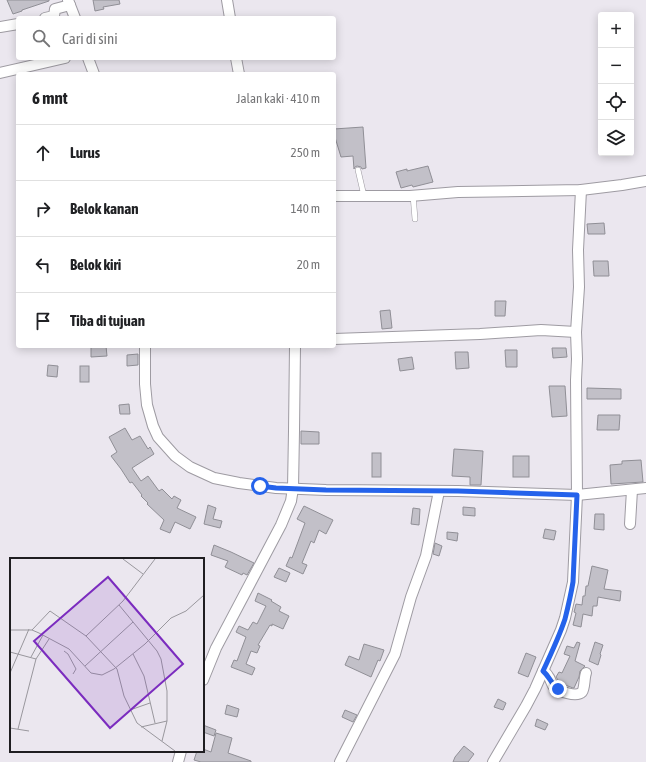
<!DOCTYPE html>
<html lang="id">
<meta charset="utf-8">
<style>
body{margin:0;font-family:"Asap Condensed",sans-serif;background:#f6f6f6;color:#202124}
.controls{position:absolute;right:12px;top:12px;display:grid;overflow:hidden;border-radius:4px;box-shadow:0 2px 10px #0003}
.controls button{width:36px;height:36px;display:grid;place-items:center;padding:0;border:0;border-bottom:1px solid #e0e0e0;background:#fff;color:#202124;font:20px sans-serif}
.stop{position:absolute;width:12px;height:12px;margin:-9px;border:3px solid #2563eb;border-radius:50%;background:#fff}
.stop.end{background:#2563eb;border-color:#fff;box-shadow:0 1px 4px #0008}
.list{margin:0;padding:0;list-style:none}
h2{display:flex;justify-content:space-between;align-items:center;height:52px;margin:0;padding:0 16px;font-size:17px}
h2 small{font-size:13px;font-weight:400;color:#757577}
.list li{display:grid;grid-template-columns:26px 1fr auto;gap:12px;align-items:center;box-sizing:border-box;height:56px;padding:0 16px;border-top:1px solid #e0e0e0}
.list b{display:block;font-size:15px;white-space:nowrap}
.list em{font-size:13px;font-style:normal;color:#757577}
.icon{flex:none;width:22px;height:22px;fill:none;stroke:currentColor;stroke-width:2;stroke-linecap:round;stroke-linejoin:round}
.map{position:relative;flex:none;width:646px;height:762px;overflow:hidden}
.search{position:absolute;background:#fff;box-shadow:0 2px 10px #0003;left:16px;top:16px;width:320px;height:44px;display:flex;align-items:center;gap:10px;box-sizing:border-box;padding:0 14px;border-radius:4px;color:#757577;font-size:15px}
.panel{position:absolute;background:#fff;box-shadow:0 2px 10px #0003;left:16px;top:72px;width:320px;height:276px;border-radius:4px}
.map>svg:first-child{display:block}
</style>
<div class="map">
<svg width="646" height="762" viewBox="0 0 646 762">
<rect width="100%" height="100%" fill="#ebe7ef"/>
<g fill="#c2c0c8" stroke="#908f96">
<path d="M7,0H49V1L22,10V11L13,14Z"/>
<path d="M93,0H119L120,4L103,7L104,9L95,11Z"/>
<path d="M363,127L366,168L362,169L361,167L357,166L355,167L354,169L353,156L341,157L334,134V129Z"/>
<path d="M428,166L433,182L413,187L412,185L401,188L396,172L407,169V171Z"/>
<path d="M604,223L605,234H588L587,224Z"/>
<path d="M593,261H608L609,276H594Z"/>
<path d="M495,301H506L505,316H495Z"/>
<path d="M390,310L392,328L382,329L380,311Z"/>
<path d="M91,346H106L107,356L91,357Z"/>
<path d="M552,348H566L567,357L553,358Z"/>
<path d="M505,350H517V367H506Z"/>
<path d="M455,352H468L469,368L456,369Z"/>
<path d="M138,354V365L127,366V355Z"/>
<path d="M412,357L414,369L400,371L398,359Z"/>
<path d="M48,365L58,366L57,377L47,376Z"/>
<rect x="80" y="366" width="9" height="16"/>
<path d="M549,386H565L567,416L552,417Z"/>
<path d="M587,388L621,389V399H587Z"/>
<path d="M129,404L130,414H120L119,405Z"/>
<path d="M598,415H620L619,430H597Z"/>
<path d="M125,428L132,440L140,436L148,449L150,447L154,454L132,468L141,481L148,476L159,491L162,489L172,499L174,496L181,500L177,508L196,517L190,529L175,522L170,533L160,529L164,520L147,504L148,503L141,496L142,495L132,482L130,483L121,469L111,456L117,452L109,437Z"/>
<path d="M301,431L319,432V444H301Z"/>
<path d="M454,449L483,451L481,485H470V477L452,476Z"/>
<rect x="372" y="453" width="9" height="24"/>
<rect x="513" y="456" width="16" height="21"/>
<path d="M641,460L643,482L611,484L610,465L622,464V461Z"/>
<path d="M208,505L216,508L213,519L222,521L220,528L204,524Z"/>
<path d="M304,506L333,520L326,534L319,530L314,543L311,541L302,563L307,565L303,574L286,566L290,557L292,558L305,523L297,519Z"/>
<path d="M463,507L475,508V516L463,515Z"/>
<path d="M413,508L420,509L419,525L411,524Z"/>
<path d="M595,514H604V530L594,529Z"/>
<path d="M545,529L556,531L554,540L543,538Z"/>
<path d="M447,532L458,533L457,541L447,539Z"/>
<path d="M435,543L442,546L439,556L433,554Z"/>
<path d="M214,545L231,552L254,563L247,575L243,573L242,575L225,567L228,561L211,555Z"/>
<path d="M592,566L608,570L604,589L621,591L620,601L598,597L597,606H593L592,616L583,614L581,627L573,625L576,613L574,612L576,604L582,605L583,596H585L586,586H588Z"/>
<path d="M279,568L290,573L286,582L274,577Z"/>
<path d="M258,593L272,600L271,601L281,607L279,611L289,616L283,629L272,624V626L270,625L258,645L260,646L257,653L251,651L246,664L255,668L252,675L231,667L234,660L237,661L246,637L236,632L239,626L248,630L253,622L257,624L266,606L255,601Z"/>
<path d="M577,642L580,643L575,661L585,666L580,671L579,677L574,688H573L560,683L556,677L559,672L562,673L570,656L564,654L567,646L574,648Z"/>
<path d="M595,642L603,645L600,654L601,655L598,665L589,661Z"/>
<path d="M364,644L384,650L380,661L378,660L371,677L345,665L349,656L359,660Z"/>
<path d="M526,653L536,657L528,677L518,673Z"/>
<path d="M498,699L506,703L503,710L494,707Z"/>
<path d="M227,705L239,709L237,717L225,714Z"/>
<path d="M345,710L357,715L353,722L342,717Z"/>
<path d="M537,719L548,724L545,730L535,726Z"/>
<path d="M203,725L216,730L214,736L203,732Z"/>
<path d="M216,733L232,738L228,753L251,761V762H201L194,760L197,751H203V749L211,752Z"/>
<path d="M464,746L474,754L468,762H453L455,757Z"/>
</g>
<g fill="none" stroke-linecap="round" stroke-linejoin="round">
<g stroke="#9e9ba2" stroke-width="6">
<g id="service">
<path d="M358,170L364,196"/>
<path d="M413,195L415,219"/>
</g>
</g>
<g stroke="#9e9ba2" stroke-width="12">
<g id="minor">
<path d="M68,0L75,18"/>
<path d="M227,0L230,18"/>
<path d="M45,18L54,16L55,9L70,5"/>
<path d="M0,27L18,24"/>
<path d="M88,58L94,74"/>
<path d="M236,58L239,74"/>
<path d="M0,73L65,58"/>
<path d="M334,196H410L458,192L581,190L622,185L646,181"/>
<path d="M334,339L480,334L541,330L576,332"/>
<path d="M145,346V384L147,405L153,426L158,437L175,456L190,467L214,478L239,483L276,488L326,490L458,491L577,495L646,488"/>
<path d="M630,524L632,490"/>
<path d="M543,671C544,671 548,675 548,676C551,679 551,684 554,687C559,691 576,698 582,692C585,688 584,678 586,673"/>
<path d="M203,680L216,648L281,525L291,501L293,488L294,431L295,346"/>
<path d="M178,762L181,751"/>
<path d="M340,762L395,654L411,597L426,556L439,491"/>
<path d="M493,762L526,706L535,689L561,630L565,618L573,582L577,495L576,380L577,359L576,332L579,287L578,250L581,190"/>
</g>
</g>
<use href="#service" stroke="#fff" stroke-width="5"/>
<use href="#minor" stroke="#fff" stroke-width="10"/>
</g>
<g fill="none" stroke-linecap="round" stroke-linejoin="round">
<path stroke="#2563eb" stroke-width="5" d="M260,486L276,488L326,490L458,491L577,495L573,582C571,594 568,607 565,619C559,637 551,654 543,671C550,677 551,684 558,689"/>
</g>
<g transform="translate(10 558)">
<rect width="194" height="194" fill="#ebe7ef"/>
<path fill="none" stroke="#99979d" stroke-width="1" d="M113,1L133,16M145,1L113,43L76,78L107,111L114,138L127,165L165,193M109,47L147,93L151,101L157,133V163L152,183M0,72H22L29,75L59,91L81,115L92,117L104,111L135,86L161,60L176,53L194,37M22,72L40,53L76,78M54,93L58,96L66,111L63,116M0,94L26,101M123,96L134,118L145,165M21,99L33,77M75,108L123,64M0,115L19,71M120,152L140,145M131,169L157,163M0,170L19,173M8,171L26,101L39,81"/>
<path fill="#7b2cbf" fill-opacity="0.15" stroke="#7b2cbf" stroke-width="2" d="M98,19L173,106L100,170L24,83Z"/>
<rect width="194" height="194" fill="none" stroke="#1f1e21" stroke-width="2"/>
</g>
</svg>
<div class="controls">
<button>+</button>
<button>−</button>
<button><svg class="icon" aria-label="locate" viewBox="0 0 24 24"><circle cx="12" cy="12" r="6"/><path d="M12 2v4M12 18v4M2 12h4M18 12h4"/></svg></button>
<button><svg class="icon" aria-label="layers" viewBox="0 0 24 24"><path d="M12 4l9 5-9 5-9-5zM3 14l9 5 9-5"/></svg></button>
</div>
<div class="stop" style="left:260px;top:486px"></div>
<div class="stop end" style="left:558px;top:689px"></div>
<div class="search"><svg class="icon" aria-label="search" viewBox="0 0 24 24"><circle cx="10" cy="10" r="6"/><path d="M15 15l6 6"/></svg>Cari di sini</div>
<section class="panel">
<h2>6 mnt<small>Jalan kaki · 410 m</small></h2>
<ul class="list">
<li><svg class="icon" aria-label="ahead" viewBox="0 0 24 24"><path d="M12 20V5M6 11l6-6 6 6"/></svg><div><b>Lurus</b></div><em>250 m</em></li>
<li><svg class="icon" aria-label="right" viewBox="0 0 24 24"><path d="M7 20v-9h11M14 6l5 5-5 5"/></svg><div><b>Belok kanan</b></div><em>140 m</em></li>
<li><svg class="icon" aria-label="left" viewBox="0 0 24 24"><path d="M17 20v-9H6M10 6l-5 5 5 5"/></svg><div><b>Belok kiri</b></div><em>20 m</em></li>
<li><svg class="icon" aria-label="arrive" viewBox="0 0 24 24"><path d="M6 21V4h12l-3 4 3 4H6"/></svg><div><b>Tiba di tujuan</b></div></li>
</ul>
</section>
</div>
